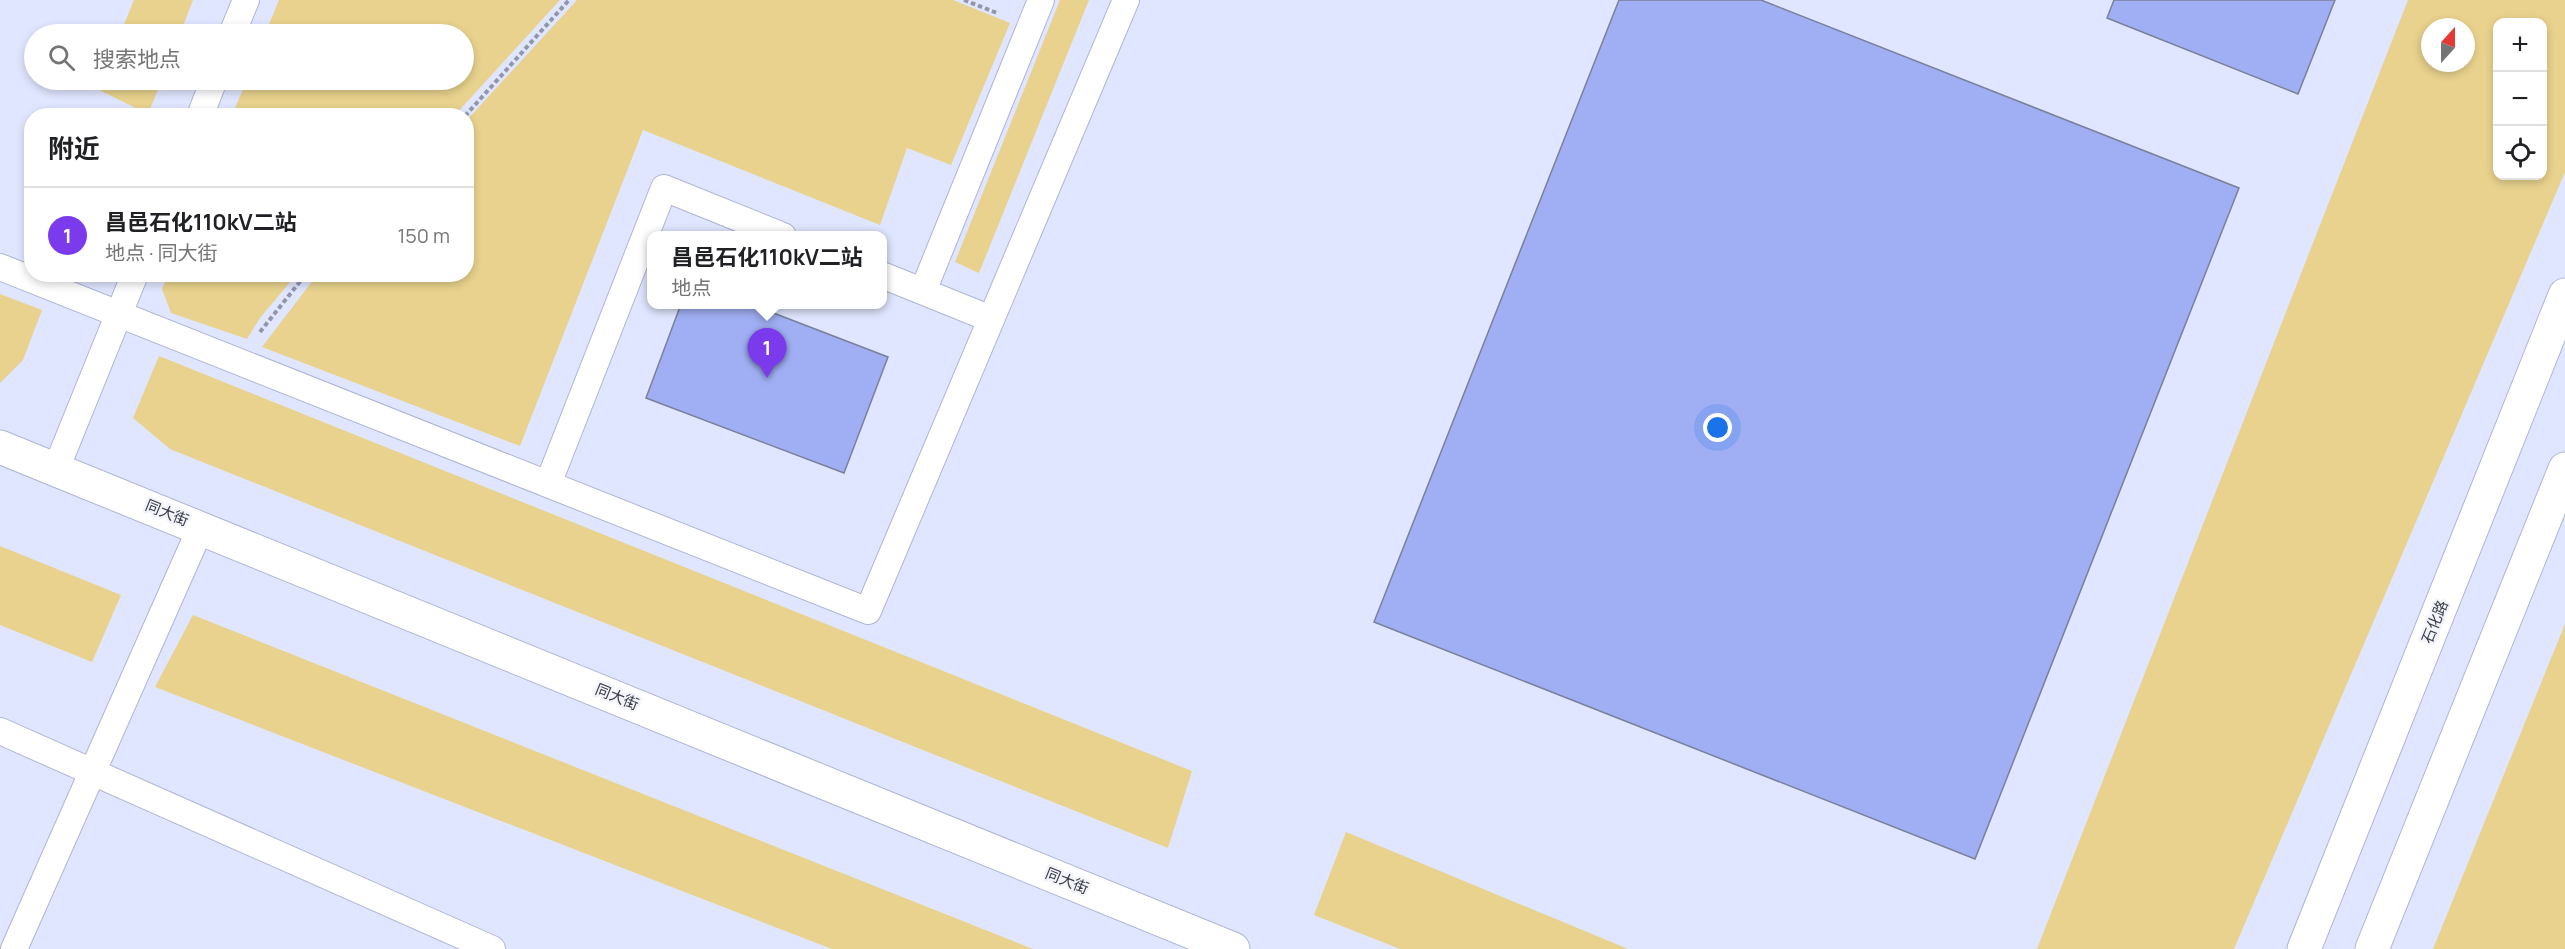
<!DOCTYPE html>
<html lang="zh">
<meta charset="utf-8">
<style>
body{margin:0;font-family:Manrope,"Noto Sans SC",sans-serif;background:#f2f2f2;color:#202124}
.controls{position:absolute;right:18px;top:18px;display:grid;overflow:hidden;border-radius:12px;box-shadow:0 3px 9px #0003}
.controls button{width:54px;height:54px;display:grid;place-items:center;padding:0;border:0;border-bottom:2px solid #e0e0e0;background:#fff;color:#202124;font:30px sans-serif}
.compass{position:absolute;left:2421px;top:18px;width:54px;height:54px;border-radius:50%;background:#fff;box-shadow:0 3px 9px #0003;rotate:21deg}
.you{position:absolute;left:1718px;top:428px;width:21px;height:21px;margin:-15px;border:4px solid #fff;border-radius:50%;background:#1a73e8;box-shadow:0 0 0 9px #1a73e833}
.badge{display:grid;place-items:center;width:39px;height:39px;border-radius:50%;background:#7c3aed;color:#fff;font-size:20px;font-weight:700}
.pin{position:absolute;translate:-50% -50px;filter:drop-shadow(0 2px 3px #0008)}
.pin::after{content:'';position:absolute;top:32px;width:21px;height:18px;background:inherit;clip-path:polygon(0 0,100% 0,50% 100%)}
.popup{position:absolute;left:647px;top:231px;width:240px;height:78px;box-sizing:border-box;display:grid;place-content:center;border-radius:12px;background:#fff;filter:drop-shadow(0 2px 4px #0005);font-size:20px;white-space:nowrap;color:#757577}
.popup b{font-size:22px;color:#202124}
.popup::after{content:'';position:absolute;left:50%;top:100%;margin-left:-12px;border:12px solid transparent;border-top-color:#fff}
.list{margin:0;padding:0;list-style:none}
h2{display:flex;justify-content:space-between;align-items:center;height:78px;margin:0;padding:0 24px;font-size:26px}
h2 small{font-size:20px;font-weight:400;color:#757577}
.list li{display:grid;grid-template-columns:39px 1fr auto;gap:18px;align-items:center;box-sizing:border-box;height:96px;padding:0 24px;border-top:2px solid #e0e0e0}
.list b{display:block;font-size:22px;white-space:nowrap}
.list p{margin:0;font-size:20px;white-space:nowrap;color:#757577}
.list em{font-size:20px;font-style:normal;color:#757577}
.icon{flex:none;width:33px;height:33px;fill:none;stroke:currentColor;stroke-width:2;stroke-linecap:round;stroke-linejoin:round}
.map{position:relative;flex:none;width:2565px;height:949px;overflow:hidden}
.search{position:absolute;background:#fff;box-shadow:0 3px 9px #0003;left:24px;top:24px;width:450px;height:66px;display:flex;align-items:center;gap:15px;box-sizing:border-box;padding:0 21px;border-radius:33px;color:#757577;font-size:22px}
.panel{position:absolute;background:#fff;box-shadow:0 3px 9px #0003;left:24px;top:108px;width:450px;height:174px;border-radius:24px}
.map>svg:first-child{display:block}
</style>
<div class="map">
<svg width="2565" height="949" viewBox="0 0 2565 949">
<rect width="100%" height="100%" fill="#e0e6ff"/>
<g fill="#e8d28d" fill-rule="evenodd">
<path d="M134,0H193L180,34H120Z"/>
<path d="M279,0H560L455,115H232L247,80H464V34H265Z"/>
<path d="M577,0H953L1010,23L951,165L907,148L880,225L643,130L520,446L262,347L317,275L466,274L467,120Z"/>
<path d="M1060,0H1089L979,273L955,262Z"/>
<path d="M2408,0H2565V172L2234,949H2037ZM2498,22H2542V176H2498ZM2430,27H2466V63H2430Z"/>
<path d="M101,80H162L148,114L97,89Z"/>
<path d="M168,275V274L296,275L260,318L247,339L171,313L162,289Z"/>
<path d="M0,294L42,310L23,360L0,383Z"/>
<path d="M159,356L1192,771L1168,848L170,449L133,418Z"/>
<path d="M0,546L121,595L92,662L0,625Z"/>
<path d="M193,615L1033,949H832L155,687Z"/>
<path d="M2565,624V949H2433Z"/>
<path d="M1346,832L1628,949H1400L1314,915Z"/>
</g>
<g fill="#a0aff4" stroke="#79809b" stroke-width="1.5">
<path d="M1619,0H1761L2239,188L1975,859L1374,622Z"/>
<path d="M2114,0H2335L2298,94L2107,18Z"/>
<path d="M681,304H750L888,357L844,473L646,398Z"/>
</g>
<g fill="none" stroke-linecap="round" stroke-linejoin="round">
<g stroke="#aeb5d3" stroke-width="28">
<g id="service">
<path d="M232,34L246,0"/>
<path d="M200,116L214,80"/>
<path d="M0,267L868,611L1126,0"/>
<path d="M882,275L991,319"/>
<path d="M923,291L1041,0"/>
<path d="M56,469L135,274"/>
<path d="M548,484L664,188L783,236"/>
<path d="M0,731L492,949"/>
<path d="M14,949L201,527"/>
</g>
</g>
<g stroke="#aeb5d3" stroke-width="35">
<path id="tertiary" d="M0,447L1233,949"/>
</g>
<g stroke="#aeb5d3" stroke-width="35">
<g id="secondary">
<path d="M2304,949L2565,295"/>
<path d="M2372,949L2565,469"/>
</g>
</g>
<g stroke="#9196a8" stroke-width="4" stroke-dasharray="4.5 3" stroke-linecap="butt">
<path d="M964,0L997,13"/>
<path d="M465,116L569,0"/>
<path d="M260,332L306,274"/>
</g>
<use href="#service" stroke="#fff" stroke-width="26"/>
<use href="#tertiary" stroke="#fff" stroke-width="33"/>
<use href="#secondary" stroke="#fff" stroke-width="33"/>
</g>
<g text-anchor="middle" stroke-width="5" stroke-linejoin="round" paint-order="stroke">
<g font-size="15" fill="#393c48" stroke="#f2f4fa">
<text transform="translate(167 513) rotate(22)" y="5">同大街</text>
<text transform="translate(2435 622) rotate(-68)" y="5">石化路</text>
<text transform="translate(617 697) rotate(22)" y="5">同大街</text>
<text transform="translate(1067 881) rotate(22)" y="5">同大街</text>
</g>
</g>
</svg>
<div class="controls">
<button>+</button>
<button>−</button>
<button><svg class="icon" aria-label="locate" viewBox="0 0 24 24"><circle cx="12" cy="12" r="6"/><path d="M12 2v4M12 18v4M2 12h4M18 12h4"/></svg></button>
</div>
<svg class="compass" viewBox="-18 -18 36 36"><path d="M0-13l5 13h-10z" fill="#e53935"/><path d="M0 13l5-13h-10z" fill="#757577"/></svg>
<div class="you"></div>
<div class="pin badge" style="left:767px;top:378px">1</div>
<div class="popup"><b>昌邑石化110kV二站</b>地点</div>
<div class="search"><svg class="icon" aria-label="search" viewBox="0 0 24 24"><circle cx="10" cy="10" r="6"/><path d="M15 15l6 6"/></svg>搜索地点</div>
<section class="panel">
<h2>附近<small></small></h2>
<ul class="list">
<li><span class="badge">1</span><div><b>昌邑石化110kV二站</b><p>地点 · 同大街</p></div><em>150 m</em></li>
</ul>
</section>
</div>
